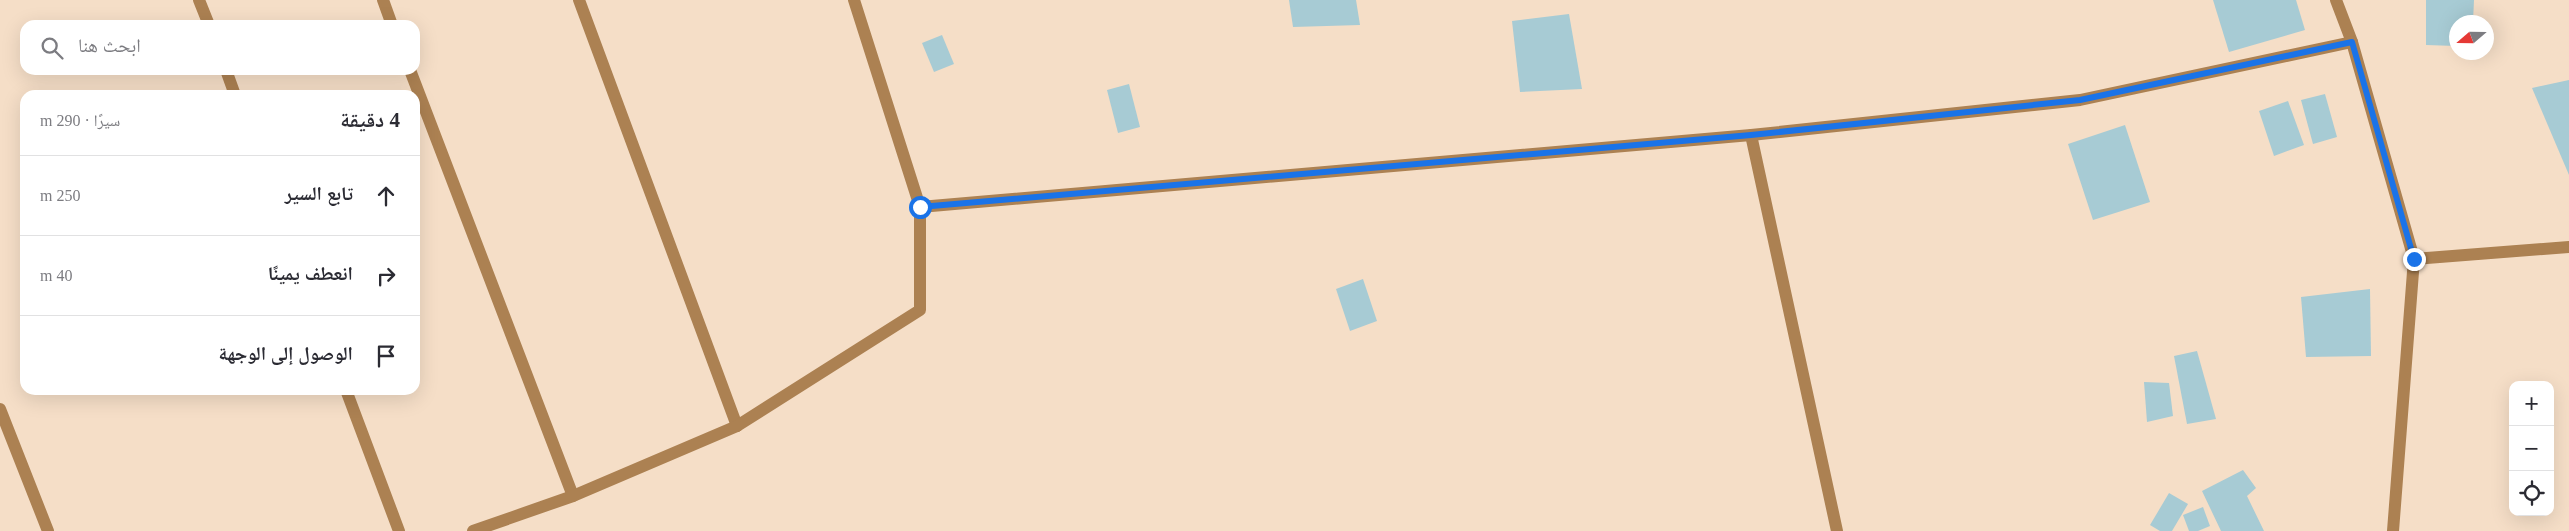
<!DOCTYPE html>
<html lang="ar">
<meta charset="utf-8">
<style>
body{margin:0;font-family:"Times New Roman","Noto Naskh Arabic",serif;background:#f7f7f7;color:#2b2b33;direction:rtl}
.controls{position:absolute;right:15px;bottom:15px;display:grid;overflow:hidden;border-radius:10px;box-shadow:0 5px 20px #0002}
.controls button{width:45px;height:45px;display:grid;place-items:center;padding:0;border:0;border-bottom:1px solid #e1e1e2;background:#fff;color:#2b2b33;font:25px sans-serif}
.compass{position:absolute;left:2449px;top:15px;width:45px;height:45px;border-radius:50%;background:#fff;box-shadow:0 5px 20px #0002;rotate:250deg}
.stop{position:absolute;width:15px;height:15px;margin:-11px;border:4px solid #1a73e8;border-radius:50%;background:#fff}
.stop.end{background:#1a73e8;border-color:#fff;box-shadow:0 1px 5px #0008}
.list{margin:0;padding:0;list-style:none}
h2{display:flex;justify-content:space-between;align-items:center;height:65px;margin:0;padding:0 20px;font-size:21px}
h2 small{font-size:16px;font-weight:400;color:#7c7c81}
.list li{display:grid;grid-template-columns:32px 1fr auto;gap:15px;align-items:center;box-sizing:border-box;height:80px;padding:0 20px;border-top:1px solid #e1e1e2}
.list b{display:block;font-size:19px;white-space:nowrap}
.list em{font-size:16px;font-style:normal;color:#7c7c81}
.icon{flex:none;width:28px;height:28px;fill:none;stroke:currentColor;stroke-width:2;stroke-linecap:round;stroke-linejoin:round}
.map{position:relative;flex:none;width:2569px;height:531px;overflow:hidden;direction:ltr}
.search{position:absolute;background:#fff;box-shadow:0 5px 20px #0002;left:20px;top:20px;width:400px;height:55px;display:flex;align-items:center;gap:12px;box-sizing:border-box;padding:0 18px;border-radius:15px;color:#7c7c81;font-size:19px}
.panel{position:absolute;background:#fff;box-shadow:0 5px 20px #0002;left:20px;top:90px;width:400px;height:305px;border-radius:15px;direction:rtl}
.map>svg:first-child{display:block}
</style>
<div class="map">
<svg width="2569" height="531" viewBox="0 0 2569 531">
<rect width="100%" height="100%" fill="#f5dec7"/>
<g fill="#a7cbd4">
<path d="M1289,0H1356L1360,25L1293,27Z"/>
<path d="M2213,0H2296L2305,30L2229,52Z"/>
<path d="M2426,0H2474L2473,22H2456V46L2426,45Z"/>
<path d="M1569,14L1582,89L1520,92L1512,21Z"/>
<path d="M942,35L954,64L934,72L922,43Z"/>
<path d="M2569,80V175L2532,88Z"/>
<path d="M1129,84L1140,127L1118,133L1107,90Z"/>
<path d="M2325,94L2337,137L2313,144L2301,100Z"/>
<path d="M2288,101L2304,145L2274,156L2259,111Z"/>
<path d="M2125,125L2150,202L2093,220L2068,144Z"/>
<path d="M1363,279L1377,321L1350,331L1336,289Z"/>
<path d="M2370,289L2371,356L2306,357L2301,297Z"/>
<path d="M2197,351L2216,419L2187,424L2174,356Z"/>
<path d="M2144,382L2169,383L2173,416L2147,422Z"/>
<path d="M2243,470L2256,488L2247,496L2264,531H2221L2202,491Z"/>
<path d="M2169,493L2188,504L2172,531H2160L2150,525Z"/>
<path d="M2203,507L2210,526L2198,531H2189L2183,515Z"/>
</g>
<g fill="none" stroke-linecap="round" stroke-linejoin="round">
<g stroke="#ac8152" stroke-width="12">
<path d="M199,0L209,25"/>
<path d="M383,0L392,25"/>
<path d="M579,0L737,426"/>
<path d="M2336,0L2352,42L2414,259L2393,531"/>
<path d="M226,70L235,95"/>
<path d="M410,70L573,496"/>
<path d="M1751,135L1837,531"/>
<path d="M920,207L1751,135L2080,100L2352,42"/>
<path d="M2414,259L2569,247"/>
<path d="M346,390L399,531"/>
<path d="M0,409L48,531"/>
<path d="M473,531L573,496L737,426L920,310V207L854,0"/>
</g>
</g>
<g fill="none" stroke-linecap="round" stroke-linejoin="round">
<path stroke="#1a73e8" stroke-width="6" d="M920,207L1751,135L2080,100L2352,42L2414,259"/>
</g>
</svg>
<div class="controls">
<button>+</button>
<button>−</button>
<button><svg class="icon" aria-label="locate" viewBox="0 0 24 24"><circle cx="12" cy="12" r="6"/><path d="M12 2v4M12 18v4M2 12h4M18 12h4"/></svg></button>
</div>
<svg class="compass" viewBox="-18 -18 36 36"><path d="M0-13l5 13h-10z" fill="#e53935"/><path d="M0 13l5-13h-10z" fill="#7c7c81"/></svg>
<div class="stop" style="left:920px;top:207px"></div>
<div class="stop end" style="left:2414px;top:259px"></div>
<div class="search"><svg class="icon" aria-label="search" viewBox="0 0 24 24"><circle cx="10" cy="10" r="6"/><path d="M15 15l6 6"/></svg>ابحث هنا</div>
<section class="panel">
<h2>4 دقيقة<small>سيرًا · 290 m</small></h2>
<ul class="list">
<li><svg class="icon" aria-label="ahead" viewBox="0 0 24 24"><path d="M12 20V5M6 11l6-6 6 6"/></svg><div><b>تابع السير</b></div><em>250 m</em></li>
<li><svg class="icon" aria-label="right" viewBox="0 0 24 24"><path d="M7 20v-9h11M14 6l5 5-5 5"/></svg><div><b>انعطف يمينًا</b></div><em>40 m</em></li>
<li><svg class="icon" aria-label="arrive" viewBox="0 0 24 24"><path d="M6 21V4h12l-3 4 3 4H6"/></svg><div><b>الوصول إلى الوجهة</b></div></li>
</ul>
</section>
</div>
